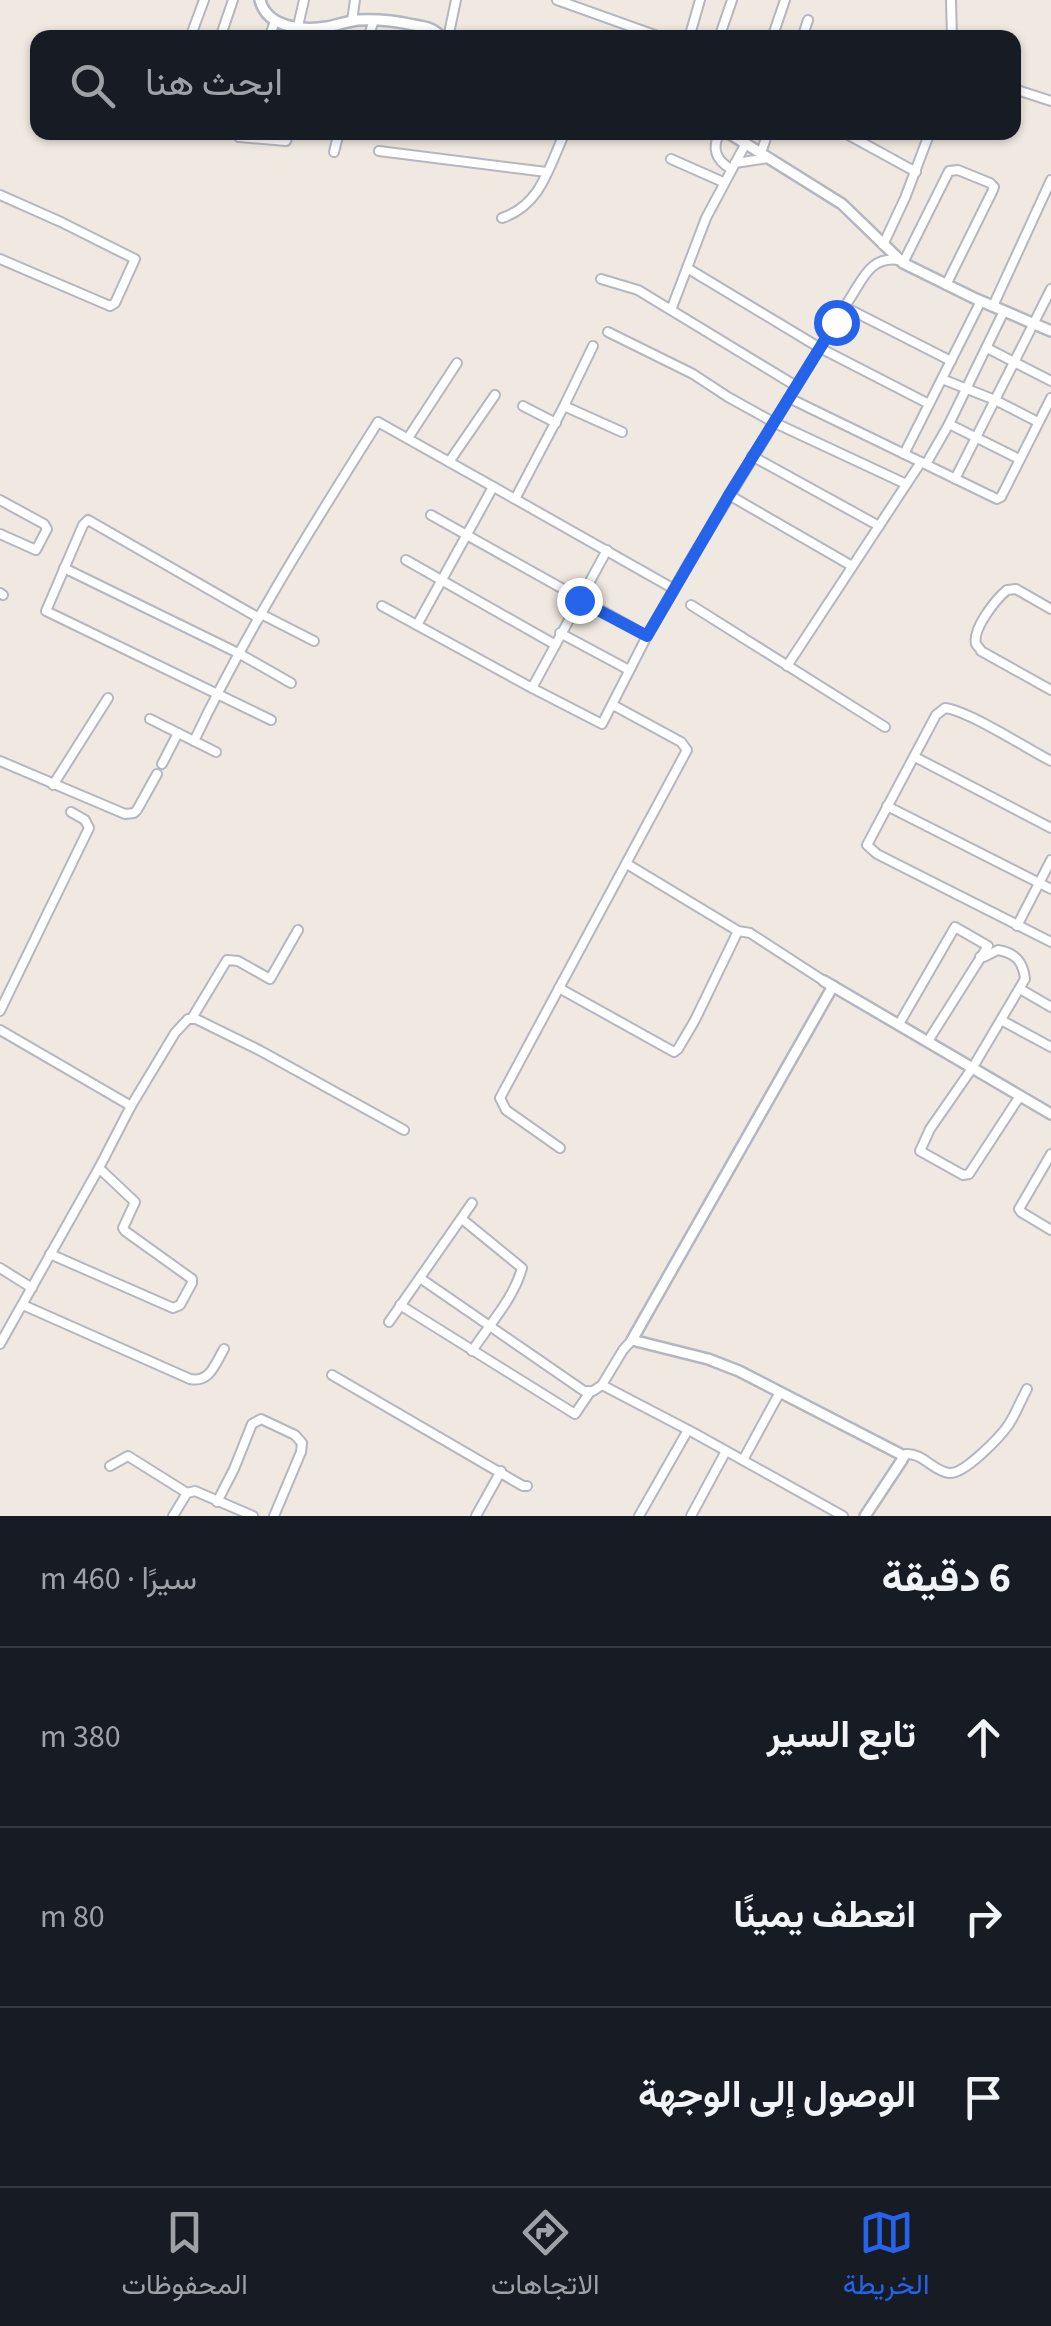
<!DOCTYPE html>
<html lang="ar">
<meta charset="utf-8">
<style>
body{margin:0;font-family:"Source Sans 3",Vazirmatn,sans-serif;background:#20242c;color:#f1f3f6;direction:rtl}
.stop{position:absolute;width:30px;height:30px;margin:-22px;border:8px solid #2563eb;border-radius:50%;background:#fff}
.stop.end{background:#2563eb;border-color:#fff;box-shadow:0 2px 10px #0008}
.list{margin:0;padding:0;list-style:none}
h2{display:flex;justify-content:space-between;align-items:center;height:130px;margin:0;padding:0 40px;font-size:42px}
h2 small{font-size:32px;font-weight:400;color:#9ea1a6}
.list li{display:grid;grid-template-columns:65px 1fr auto;gap:30px;align-items:center;box-sizing:border-box;height:180px;padding:0 40px;border-top:2px solid #363941}
.list b{display:block;font-size:38px;white-space:nowrap}
.list em{font-size:32px;font-style:normal;color:#9ea1a6}
.icon{flex:none;width:55px;height:55px;fill:none;stroke:currentColor;stroke-width:2;stroke-linecap:round;stroke-linejoin:round}
.map{position:relative;flex:none;width:1051px;height:1516px;overflow:hidden;direction:ltr}
.search{position:absolute;background:#171b24;box-shadow:0 2px 8px #0004;left:30px;right:30px;top:30px;height:110px;display:flex;align-items:center;gap:25px;box-sizing:border-box;padding:0 35px;border-radius:20px;color:#9ea1a6;font-size:38px}
.sheet{height:670px;background:#171b24}
nav{display:flex;justify-content:space-around;align-items:center;box-sizing:border-box;height:140px;border-top:2px solid #363941;background:#171b24;font-size:28px;color:#9ea1a6}
nav a{display:grid;justify-items:center;gap:5px}
nav .on{color:#2563eb}
.map>svg:first-child{display:block}
</style>
<div class="map">
<svg width="1051" height="1516" viewBox="0 0 1051 1516">
<rect width="100%" height="100%" fill="#efe9e1"/>
<g fill="none" stroke-linecap="round" stroke-linejoin="round">
<g stroke="#b4b7c1" stroke-width="12">
<g id="minor">
<path d="M557,0L663,38"/>
<path d="M951,0L952,38"/>
<path d="M352,21L355,0"/>
<path d="M298,26L304,0"/>
<path d="M190,38L204,0"/>
<path d="M220,38L233,0"/>
<path d="M269,38L275,21"/>
<path d="M368,38L374,20"/>
<path d="M448,38L456,0"/>
<path d="M689,38L700,0"/>
<path d="M719,38L732,0"/>
<path d="M772,38L785,0"/>
<path d="M802,38L808,20"/>
<path d="M1014,89L1051,101"/>
<path d="M240,132L239,137L286,141L289,132"/>
<path d="M720,132C711,149 716,160 731,169"/>
<path d="M843,132L916,172"/>
<path d="M379,151L546,172"/>
<path d="M334,152L339,132"/>
<path d="M761,153L768,132"/>
<path d="M671,159L723,182"/>
<path d="M735,163L769,158"/>
<path d="M0,195L61,222L135,259L115,303L110,306L0,259"/>
<path d="M502,218C541,205 549,167 565,132"/>
<path d="M883,245L905,198L930,132"/>
<path d="M903,263L949,171L958,170L990,183L994,187L992,192L946,285"/>
<path d="M687,268L706,218L746,143"/>
<path d="M601,279L638,290L796,386"/>
<path d="M993,306L1051,180"/>
<path d="M845,307L951,361"/>
<path d="M671,310L687,268L820,348L929,404"/>
<path d="M608,332L693,374L728,397L773,422L906,484"/>
<path d="M987,348L1051,381"/>
<path d="M942,379L995,400L1038,422"/>
<path d="M789,398L997,499L1001,497L1051,398"/>
<path d="M523,406L556,423"/>
<path d="M564,406L622,432"/>
<path d="M949,424L1019,459"/>
<path d="M408,438L457,363"/>
<path d="M904,454L981,301"/>
<path d="M752,456L879,526"/>
<path d="M449,462L495,395"/>
<path d="M926,464L949,424L1004,311"/>
<path d="M955,479L1051,289"/>
<path d="M729,495L852,566"/>
<path d="M515,499L674,589"/>
<path d="M0,500L44,524L47,529L36,550L0,534"/>
<path d="M431,515L647,636"/>
<path d="M406,560L554,644"/>
<path d="M64,568L240,654L291,683"/>
<path d="M0,593L3,595"/>
<path d="M691,605L885,727"/>
<path d="M382,606L532,688L602,724L647,636L690,561L849,300C863,279 870,256 899,260"/>
<path d="M1051,609L1016,589L1007,590C996,599 972,629 976,644C977,646 980,648 981,651L1051,690"/>
<path d="M261,614L314,641"/>
<path d="M259,618L88,520L83,525L46,611L271,720"/>
<path d="M417,625L493,487"/>
<path d="M560,633L629,670"/>
<path d="M787,666L921,462"/>
<path d="M532,688L607,550"/>
<path d="M150,719L216,752"/>
<path d="M194,741C247,630 313,525 378,422L515,499L564,406L593,346"/>
<path d="M915,757L1051,828"/>
<path d="M0,761L125,814L134,813L137,810L157,774"/>
<path d="M1051,761C1026,748 969,711 945,708L936,715L867,845L877,854L1051,942"/>
<path d="M162,764L178,733"/>
<path d="M53,785L108,698"/>
<path d="M887,806L1051,889"/>
<path d="M627,864L738,931L750,933L824,981"/>
<path d="M1017,926L1051,860"/>
<path d="M980,957H984L998,950C1015,953 1023,961 1025,979L973,1067L930,1129L920,1151L963,1175L969,1174L1020,1096"/>
<path d="M559,988L674,1052L678,1049L695,1020L738,931"/>
<path d="M1020,989L1051,1007"/>
<path d="M0,1011L89,828L85,820L71,812"/>
<path d="M192,1018L227,960L238,961L270,979L298,930"/>
<path d="M1001,1020L1051,1047"/>
<path d="M899,1024L955,927L988,946L928,1041"/>
<path d="M0,1030L131,1106"/>
<path d="M560,1148L506,1110L500,1098L687,750L681,742L613,705"/>
<path d="M1051,1154L1019,1209L1021,1212L1051,1230"/>
<path d="M462,1219L522,1268C514,1298 489,1325 472,1351"/>
<path d="M50,1254L173,1308L180,1305L192,1283V1279L125,1231L123,1228L135,1202L99,1168"/>
<path d="M0,1268L32,1288"/>
<path d="M420,1278L584,1391H593L602,1385L623,1350L632,1340"/>
<path d="M23,1305L190,1379C210,1383 215,1364 224,1349"/>
<path d="M400,1305L575,1414L590,1392"/>
<path d="M389,1322L472,1203"/>
<path d="M0,1344L99,1168L131,1106L175,1033L188,1019H196L259,1050L404,1130"/>
<path d="M332,1375L523,1486H527"/>
<path d="M602,1385L694,1433L843,1516"/>
<path d="M743,1460L780,1392"/>
<path d="M902,1460L906,1454C923,1453 933,1471 949,1473C964,1475 1001,1436 1009,1424C1016,1413 1021,1400 1027,1389"/>
<path d="M110,1466L128,1456L187,1493"/>
<path d="M217,1502L234,1469L252,1424L261,1419L295,1435L302,1443L301,1452L274,1516"/>
<path d="M173,1516L187,1493L195,1491L253,1516"/>
<path d="M476,1516L501,1471"/>
<path d="M639,1516L688,1430"/>
<path d="M691,1516L726,1451"/>
</g>
</g>
<g stroke="#b4b7c1" stroke-width="14">
<g id="tertiary">
<path d="M260,0C267,28 303,31 327,27C338,25 348,21 358,20C377,19 396,21 414,25C426,27 434,28 442,38"/>
<path d="M727,132L842,204L903,263L976,299L1051,331"/>
<path d="M824,981L1051,1114"/>
<path d="M833,986L632,1340L708,1359L739,1371L904,1456"/>
<path d="M865,1516L902,1460"/>
</g>
</g>
<use href="#minor" stroke="#fff" stroke-width="8"/>
<use href="#tertiary" stroke="#fff" stroke-width="9"/>
</g>
<g fill="none" stroke-linecap="round" stroke-linejoin="round">
<path stroke="#2563eb" stroke-width="12" d="M579,600L647,636L729,495L836,322"/>
</g>
</svg>
<div class="stop" style="left:836px;top:322px"></div>
<div class="stop end" style="left:579px;top:600px"></div>
<div class="search"><svg class="icon" aria-label="search" viewBox="0 0 24 24"><circle cx="10" cy="10" r="6"/><path d="M15 15l6 6"/></svg>ابحث هنا</div>
</div>
<section class="sheet">
<h2>6 دقيقة<small>سيرًا · 460 m</small></h2>
<ul class="list">
<li><svg class="icon" aria-label="ahead" viewBox="0 0 24 24"><path d="M12 20V5M6 11l6-6 6 6"/></svg><div><b>تابع السير</b></div><em>380 m</em></li>
<li><svg class="icon" aria-label="right" viewBox="0 0 24 24"><path d="M7 20v-9h11M14 6l5 5-5 5"/></svg><div><b>انعطف يمينًا</b></div><em>80 m</em></li>
<li><svg class="icon" aria-label="arrive" viewBox="0 0 24 24"><path d="M6 21V4h12l-3 4 3 4H6"/></svg><div><b>الوصول إلى الوجهة</b></div></li>
</ul>
</section>
<nav>
<a class="on"><svg class="icon" aria-label="map" viewBox="0 0 24 24"><path d="M3 6l6-2 6 2 6-2v14l-6 2-6-2-6 2zM9 4v14M15 6v14"/></svg>الخريطة</a>
<a><svg class="icon" aria-label="directions" viewBox="0 0 24 24"><path d="M12 3l9 9-9 9-9-9zM9 14v-3h6M13 9l2 2-2 2"/></svg>الاتجاهات</a>
<a><svg class="icon" aria-label="saved" viewBox="0 0 24 24"><path d="M7 4h10v16l-5-4-5 4z"/></svg>المحفوظات</a>
</nav>
